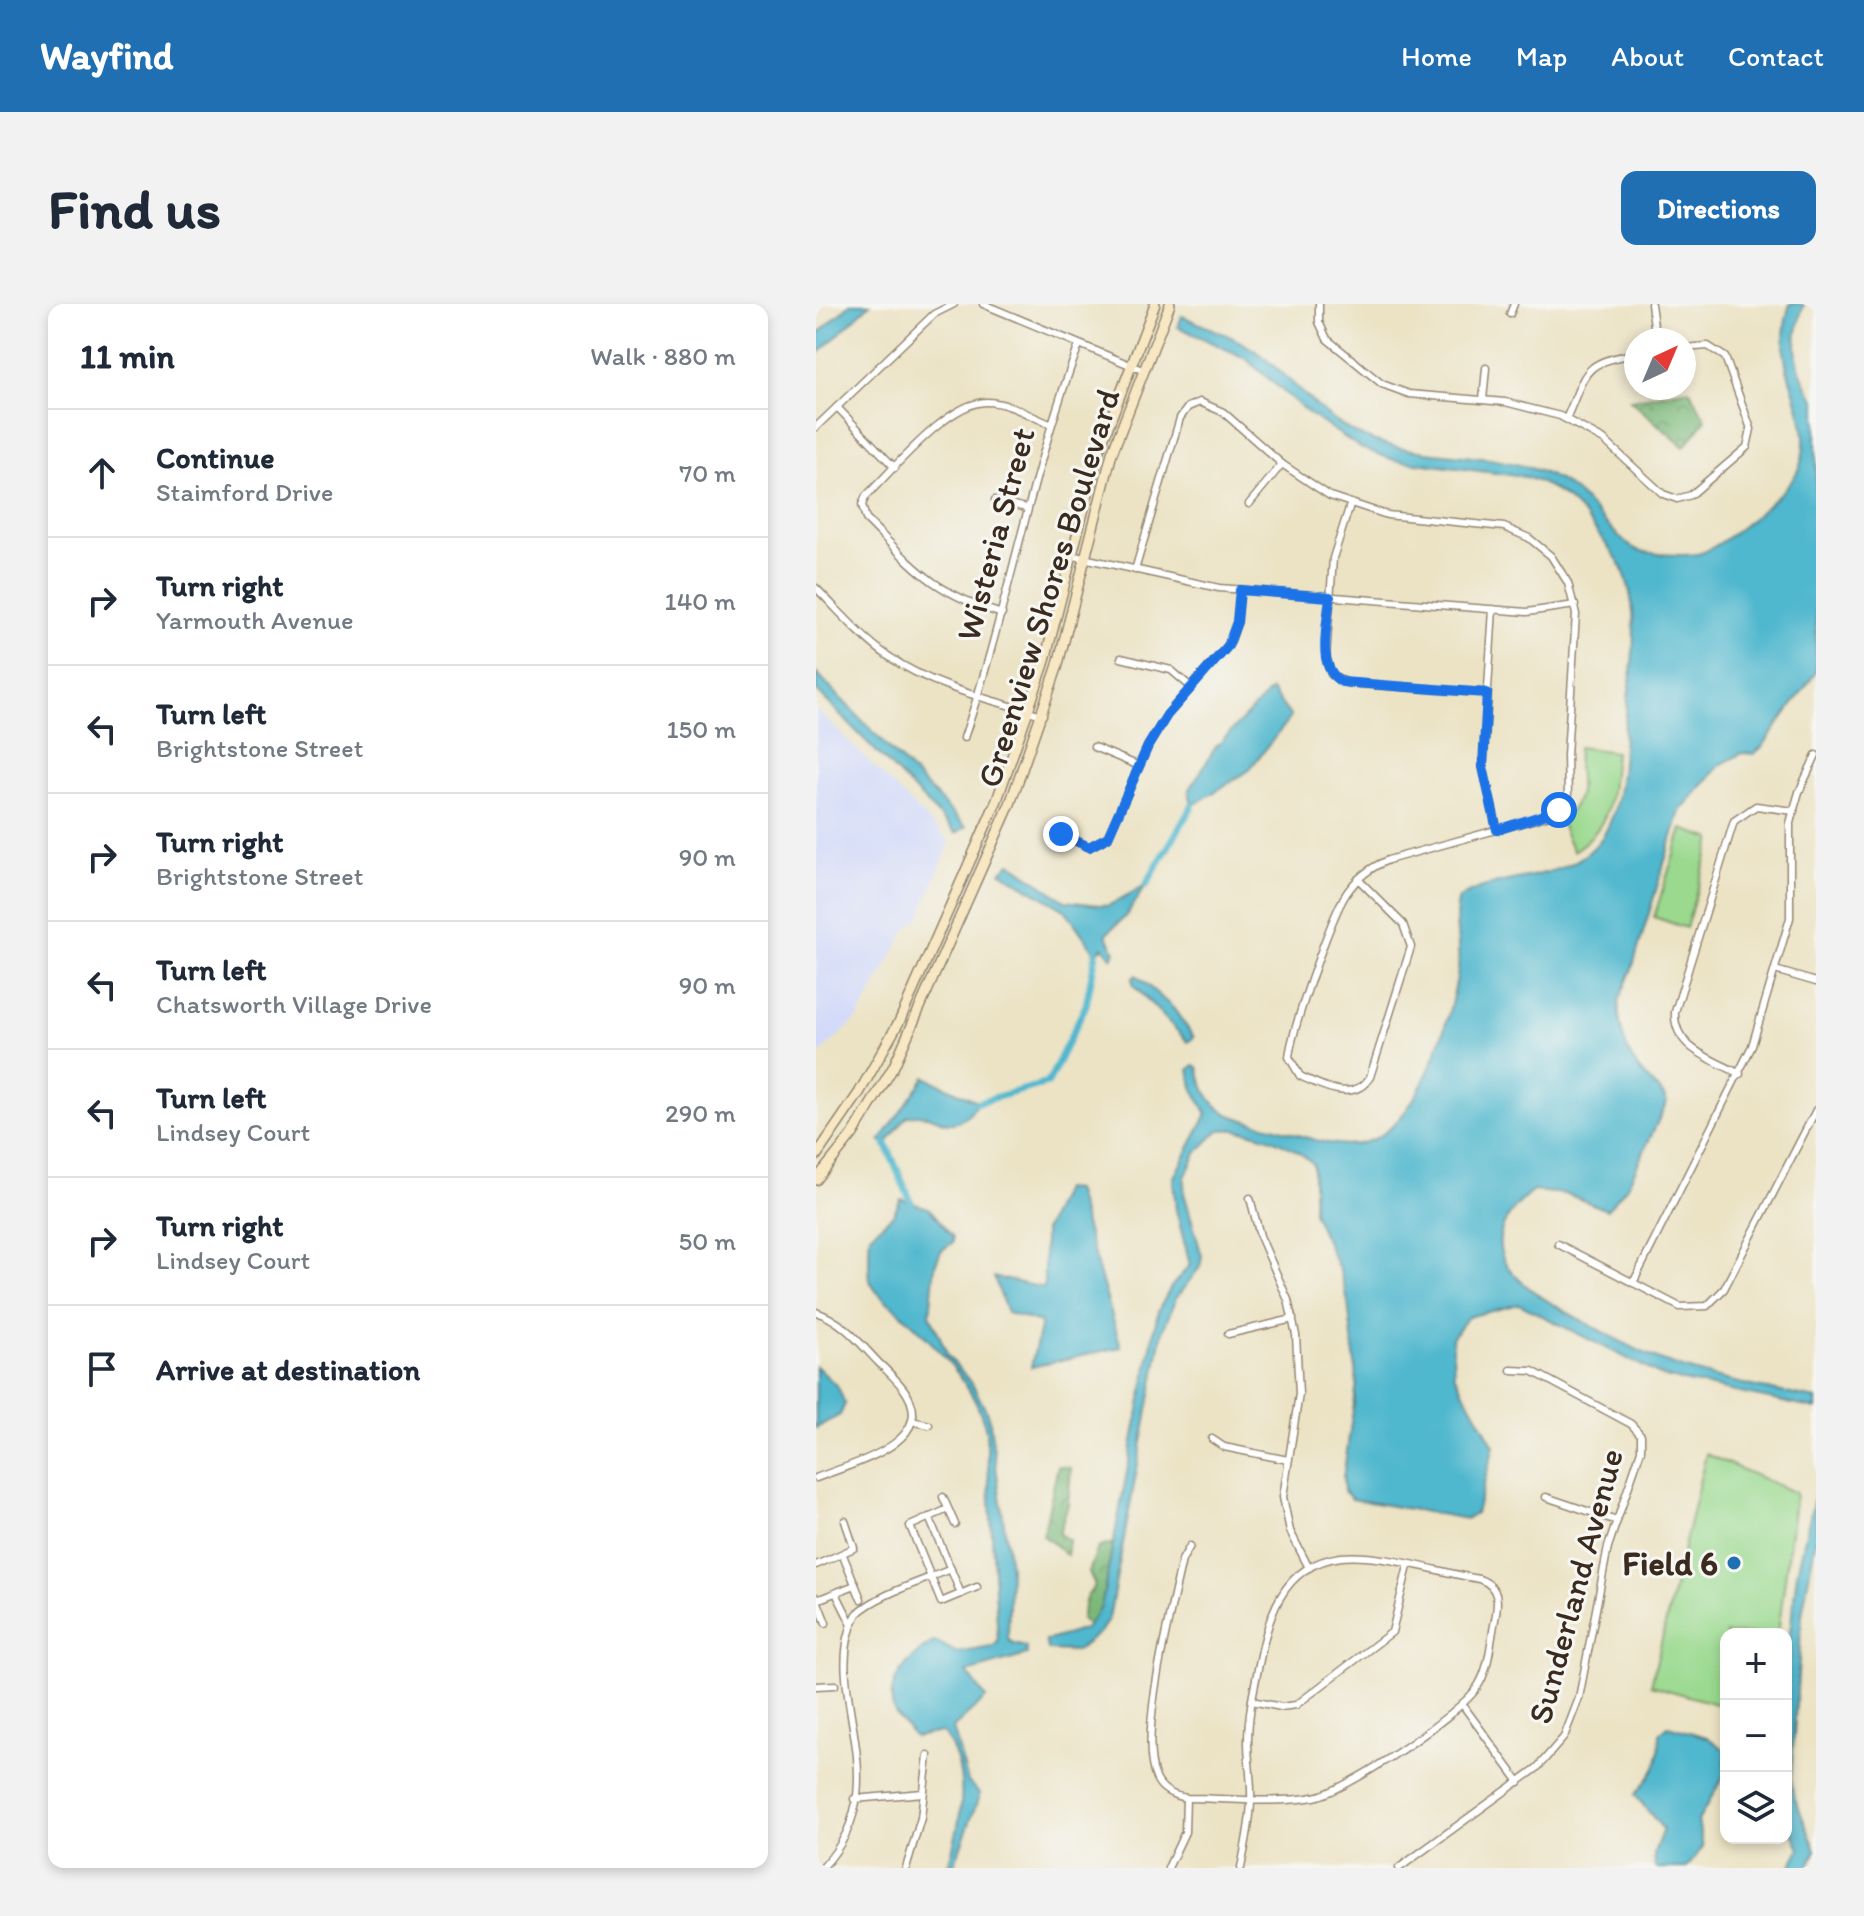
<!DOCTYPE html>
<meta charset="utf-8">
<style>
body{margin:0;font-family:Itim,sans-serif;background:#f2f2f3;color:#1f2937}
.controls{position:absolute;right:24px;bottom:24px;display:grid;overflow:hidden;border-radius:16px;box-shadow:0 4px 12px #0003}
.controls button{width:72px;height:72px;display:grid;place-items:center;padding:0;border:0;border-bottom:2px solid #e0e1e3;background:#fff;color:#1f2937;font:40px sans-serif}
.compass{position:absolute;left:808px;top:24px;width:72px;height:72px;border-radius:50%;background:#fff;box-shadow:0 4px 12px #0003;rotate:44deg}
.stop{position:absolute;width:24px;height:24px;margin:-18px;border:6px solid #1a73e8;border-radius:50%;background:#fff}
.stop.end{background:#1a73e8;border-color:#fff;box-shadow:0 2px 8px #0008}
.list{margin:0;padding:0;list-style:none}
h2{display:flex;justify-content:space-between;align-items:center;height:104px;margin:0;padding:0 32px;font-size:34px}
h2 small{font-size:26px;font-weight:400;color:#747a83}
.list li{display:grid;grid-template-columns:52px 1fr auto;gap:24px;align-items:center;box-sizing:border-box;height:128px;padding:0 32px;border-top:2px solid #e0e1e3}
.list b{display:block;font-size:30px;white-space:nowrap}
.list p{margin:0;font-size:26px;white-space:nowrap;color:#747a83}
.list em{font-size:26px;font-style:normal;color:#747a83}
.icon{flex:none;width:44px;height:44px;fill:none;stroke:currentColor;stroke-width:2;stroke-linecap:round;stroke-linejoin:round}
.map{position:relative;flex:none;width:1000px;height:1564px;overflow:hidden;border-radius:16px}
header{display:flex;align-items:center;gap:48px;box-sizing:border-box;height:112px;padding:0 40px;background:#1f6fb2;color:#fff}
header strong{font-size:38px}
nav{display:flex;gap:44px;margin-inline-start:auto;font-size:28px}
.intro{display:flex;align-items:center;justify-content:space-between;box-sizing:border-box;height:192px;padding:0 48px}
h1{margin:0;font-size:56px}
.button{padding:20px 36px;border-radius:16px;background:#1f6fb2;color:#fff;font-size:28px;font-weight:700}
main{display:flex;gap:48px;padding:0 48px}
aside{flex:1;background:#fff;border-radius:16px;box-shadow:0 4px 12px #0003}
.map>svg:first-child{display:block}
</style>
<header>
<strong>Wayfind</strong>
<nav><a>Home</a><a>Map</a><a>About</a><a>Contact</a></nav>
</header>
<div class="intro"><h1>Find us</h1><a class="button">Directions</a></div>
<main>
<aside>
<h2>11 min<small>Walk · 880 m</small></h2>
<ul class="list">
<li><svg class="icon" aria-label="ahead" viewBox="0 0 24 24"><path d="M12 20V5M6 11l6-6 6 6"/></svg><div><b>Continue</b><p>Staimford Drive</p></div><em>70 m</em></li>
<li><svg class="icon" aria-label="right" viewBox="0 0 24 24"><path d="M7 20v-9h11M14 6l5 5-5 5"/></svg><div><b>Turn right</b><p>Yarmouth Avenue</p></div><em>140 m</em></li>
<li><svg class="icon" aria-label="left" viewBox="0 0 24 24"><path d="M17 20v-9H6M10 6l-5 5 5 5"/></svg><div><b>Turn left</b><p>Brightstone Street</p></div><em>150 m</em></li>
<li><svg class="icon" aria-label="right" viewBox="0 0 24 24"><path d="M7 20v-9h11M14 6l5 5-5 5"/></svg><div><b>Turn right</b><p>Brightstone Street</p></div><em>90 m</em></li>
<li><svg class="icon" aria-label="left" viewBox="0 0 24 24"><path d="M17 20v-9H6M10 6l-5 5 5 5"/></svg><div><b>Turn left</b><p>Chatsworth Village Drive</p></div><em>90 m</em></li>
<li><svg class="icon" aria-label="left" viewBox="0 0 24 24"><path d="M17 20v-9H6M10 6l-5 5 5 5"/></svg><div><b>Turn left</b><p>Lindsey Court</p></div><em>290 m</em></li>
<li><svg class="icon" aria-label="right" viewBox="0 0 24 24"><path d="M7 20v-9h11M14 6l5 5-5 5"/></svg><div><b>Turn right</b><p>Lindsey Court</p></div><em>50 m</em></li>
<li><svg class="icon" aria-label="arrive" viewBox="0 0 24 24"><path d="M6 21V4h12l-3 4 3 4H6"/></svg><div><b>Arrive at destination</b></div></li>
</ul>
</aside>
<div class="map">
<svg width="1000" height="1564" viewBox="0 0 1000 1564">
<defs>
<pattern id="forest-crowns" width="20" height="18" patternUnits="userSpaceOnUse" patternTransform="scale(2)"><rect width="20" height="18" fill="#7bb979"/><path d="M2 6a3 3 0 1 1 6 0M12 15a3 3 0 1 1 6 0" fill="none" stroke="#669763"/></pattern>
</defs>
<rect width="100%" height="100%" fill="#f6f6f2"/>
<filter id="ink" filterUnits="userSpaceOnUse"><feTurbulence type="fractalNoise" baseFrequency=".0125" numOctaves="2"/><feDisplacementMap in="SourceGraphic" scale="16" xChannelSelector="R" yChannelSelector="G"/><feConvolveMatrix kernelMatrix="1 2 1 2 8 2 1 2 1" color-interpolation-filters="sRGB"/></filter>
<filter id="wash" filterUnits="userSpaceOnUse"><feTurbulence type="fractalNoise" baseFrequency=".006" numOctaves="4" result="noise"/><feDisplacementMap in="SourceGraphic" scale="32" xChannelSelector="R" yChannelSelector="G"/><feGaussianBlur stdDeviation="1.8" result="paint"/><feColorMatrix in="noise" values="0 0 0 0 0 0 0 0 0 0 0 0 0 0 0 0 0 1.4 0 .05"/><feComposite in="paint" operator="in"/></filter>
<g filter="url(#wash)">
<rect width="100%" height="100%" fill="#ece3c5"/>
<path fill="#d1d9f9" d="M0,405L134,538L105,611L89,628L42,714L0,753Z"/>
<g fill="url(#forest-crowns)" stroke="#5b724c" stroke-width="2">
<path d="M873,85L890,116L868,143L814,96Z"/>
<path d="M242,1162L255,1164L252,1200L243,1230L253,1236L251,1251L227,1231Z"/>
<path d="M297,1239L285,1303L272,1322L265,1315L270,1294L279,1281L273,1268L282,1244Z"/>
</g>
<g fill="#9ad98e" stroke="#6a8256" stroke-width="2">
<path d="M762,443L799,448C794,492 798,521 757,547L744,518C775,490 759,477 762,443Z"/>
<path d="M866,525L896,535L870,624L838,613Z"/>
<path d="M890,1150L980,1189L962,1330H910V1403L835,1381Z"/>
</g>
<g fill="#50b7ce" stroke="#467076" stroke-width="2">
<path d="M34,0H54L0,52V32Z"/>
<path d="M974,0H988C975,36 977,65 1000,97V368L947,442L938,450L926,449L904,461L864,507L816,665L803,696C801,717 809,747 822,764C831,777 845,783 851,798L812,881L791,906L751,890L717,887C639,949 714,988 770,1019C797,1033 824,1049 852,1059C899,1076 952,1085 1000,1095V1105L848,1073L703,1000L652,1013L636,1034L638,1070L678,1142L660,1209L651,1215L536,1195L528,1187L527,1174L541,1079L532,998L524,967L497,908V860C479,841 430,822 403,826L380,849L369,873L368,889L386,952L384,963L360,994L347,1026L293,1314L284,1328L260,1347L232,1346L229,1337L269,1325L285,1303L342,1007L355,983L374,961L360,906L357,875L391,810L378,787L373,766L378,761L382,763C392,813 416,812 460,824C487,832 522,847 550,838C604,822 634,717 642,667C645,643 636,614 643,594C686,567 746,581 782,539C805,511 806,462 808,428C813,377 828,315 807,266C802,253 792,243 783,231C764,203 743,184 710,173L578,156L545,144L493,110L429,54L362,23L366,12C391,24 420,32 442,49C478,75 504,115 546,132C603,156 666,146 723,167C770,184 782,219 816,243C828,251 867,252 881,250C903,246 968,190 980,170C1000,134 978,96 970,60C966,41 968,18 974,0Z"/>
<path d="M0,369L150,523L140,529L0,386Z"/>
<path d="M455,386L475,413L432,467L376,502L373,487L399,444Z"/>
<path d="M194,559L249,597L292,602L330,581L309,613L290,630L299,648L296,654L287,643L280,650L250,607L185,568Z"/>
<path d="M320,671L357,704L378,733L372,738L318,682L316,675Z"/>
<path d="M109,773L163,798C131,840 128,805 91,812L70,840L64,837Z"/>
<path d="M247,885L259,886L305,1043L215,1063L225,1019L191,1009L178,973L228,984V927Z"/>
<path d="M85,895L113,904L137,933V938L125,947L119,961L114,1010L132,1052L155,1078L173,1112L194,1263L192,1335L197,1340L210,1343L211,1351L151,1368L170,1394L137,1424L152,1478L164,1490L137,1564H131C145,1520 157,1466 126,1428L98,1433C92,1424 83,1417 78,1407C67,1380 94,1353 115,1339L121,1338L141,1349L176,1343L182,1338L170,1126C159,1081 119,1040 86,1010C75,1000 62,993 55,979C52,973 53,938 54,931L77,911Z"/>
<path d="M0,1062L22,1083L29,1100L24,1111L0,1124Z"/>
<path d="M1000,1186V1234L986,1311L975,1474L977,1490L1000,1546L992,1564H974L984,1545L970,1512V1362L981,1269Z"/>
<path d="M852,1422L891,1433L910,1447L908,1471L882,1517L887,1543L871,1564H839L838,1549L847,1525L819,1491C839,1467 844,1463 844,1429Z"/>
</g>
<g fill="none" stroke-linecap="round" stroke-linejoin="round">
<g stroke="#50b7ce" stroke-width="7">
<path d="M330,581L376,502"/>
<path d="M163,798L232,779L270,701L280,650"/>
<path d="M70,840L95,898"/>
</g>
</g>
</g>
<g filter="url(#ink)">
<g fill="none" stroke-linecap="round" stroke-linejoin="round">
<g stroke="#948672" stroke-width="9">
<g id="street">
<path d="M167,0L326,66"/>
<path d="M503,0V18L511,35L566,80L593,90L689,98L744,112L788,136L847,190L861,195L875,191L931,143L935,125L909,53L892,42L868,44"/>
<path d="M835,0L840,36"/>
<path d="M694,10L698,0"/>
<path d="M667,96L670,64"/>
<path d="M21,103L79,164"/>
<path d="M750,115C771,68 765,58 820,50"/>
<path d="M0,123L118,10L138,0"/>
<path d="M179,196L210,204"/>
<path d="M433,200L466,160"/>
<path d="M534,201L517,254L510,353L515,370L531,379L671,389"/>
<path d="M254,251L403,284L711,308L759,301"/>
<path d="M319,266L364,114L372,103L384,98L407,108L466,160L514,192L571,211L688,223L713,234L735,252L752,279L760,310L751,451L752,492L734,511L572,556C555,563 540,575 530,590C515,613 476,726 473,753L484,772C506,782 538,799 554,773L595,643L587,620L542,575"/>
<path d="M0,284C23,307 45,333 72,352C116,383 175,396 227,411"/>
<path d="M677,305L667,463L681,526"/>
<path d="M186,310C115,287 101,266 50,215L46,201L50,192C77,166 132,98 170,98C192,98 214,112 234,120"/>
<path d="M305,354L355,366L375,383"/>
<path d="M148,434C192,304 214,169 263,41"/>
<path d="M278,443L323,462"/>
<path d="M245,530L273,543L292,533L332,442L351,411L414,339L421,318L424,286"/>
<path d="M959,666L1000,678"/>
<path d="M924,770C897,755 857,745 859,708L918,517L940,502L978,507"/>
<path d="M434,894L444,932L472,996L480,1031L483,1090L467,1193L474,1227L493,1264"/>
<path d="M742,940L864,1003L891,1002L908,985L1000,806"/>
<path d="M817,979L936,742L974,614V519L983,488L1000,451"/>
<path d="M0,1008C27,1017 43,1038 62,1058C72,1068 84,1078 91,1090C121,1140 31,1161 0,1174"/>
<path d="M412,1030L477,1015"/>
<path d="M96,1117L113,1121"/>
<path d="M396,1135L408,1143L472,1156"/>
<path d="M127,1193L139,1220"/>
<path d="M730,1193L801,1217"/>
<path d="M132,1205L94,1222L125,1298L161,1283"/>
<path d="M113,1213L145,1290"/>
<path d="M374,1242L366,1256C356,1303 321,1433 340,1474C345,1486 358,1492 370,1494C411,1494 457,1500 498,1493C530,1488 642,1411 660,1385C673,1367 674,1342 678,1321C682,1301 686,1283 663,1275C623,1268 565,1249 525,1253C464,1261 452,1315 442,1365C437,1389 432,1413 432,1437C432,1458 436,1478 435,1498C434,1521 429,1542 425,1564"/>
<path d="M27,1251L45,1295"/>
<path d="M0,1261L38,1244L29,1217"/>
<path d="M20,1289L35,1319"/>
<path d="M0,1293L10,1319"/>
<path d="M1,1296L39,1281"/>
<path d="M0,1382L19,1381"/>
<path d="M436,1397L465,1403L480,1401L576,1328L592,1262"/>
<path d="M646,1400L703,1478"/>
<path d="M38,1495L107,1489"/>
<path d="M6,1564C87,1479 0,1384 41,1310C59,1291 110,1276 135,1265"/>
<path d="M90,1564L105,1514L112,1451"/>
<path d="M352,1564L369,1528L370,1494"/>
<path d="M583,1564L721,1464L748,1433L763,1394L792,1243L825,1146V1131L815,1120L716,1067L695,1066"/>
</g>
</g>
<g stroke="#948672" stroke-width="12">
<g id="secondary">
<path d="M0,852L43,789L84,716L181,496L228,360L283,146L339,0"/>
<path d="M0,876L37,830L78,762L194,500L241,364L296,149L354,0"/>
</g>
</g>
<use href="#street" stroke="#fff" stroke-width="6"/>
<use href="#secondary" stroke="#f7e8c3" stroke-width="9"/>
</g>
</g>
<g fill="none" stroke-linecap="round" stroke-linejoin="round" filter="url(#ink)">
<path stroke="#1a73e8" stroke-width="10" d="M245,530L273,543L292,533L332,442L351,411L412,342L421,318L424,286L514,293C512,319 499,364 526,378L671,389L667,463L681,526L743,506"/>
</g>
<circle fill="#1f6fb2" stroke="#f6f6f2" stroke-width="3" cx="918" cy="1259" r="8"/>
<g text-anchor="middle" stroke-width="6" stroke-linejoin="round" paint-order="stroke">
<g font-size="34" fill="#3b2a1e" stroke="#f6f6f2">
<text transform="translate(179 230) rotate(-75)" y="12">Wisteria Street</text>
<text transform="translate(232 284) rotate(-73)" y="12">Greenview Shores Boulevard</text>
<text transform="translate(759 1282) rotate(-75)" y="12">Sunderland Avenue</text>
</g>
<g font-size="34" font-weight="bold" fill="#3b2a1e" stroke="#f6f6f2" text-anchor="end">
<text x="902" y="1271">Field 6</text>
</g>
</g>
</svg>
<div class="controls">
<button>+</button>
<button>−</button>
<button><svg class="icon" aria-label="layers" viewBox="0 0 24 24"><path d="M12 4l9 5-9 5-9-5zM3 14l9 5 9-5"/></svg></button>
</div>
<svg class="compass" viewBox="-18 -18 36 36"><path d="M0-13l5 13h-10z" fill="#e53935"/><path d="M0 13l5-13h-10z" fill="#747a83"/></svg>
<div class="stop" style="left:743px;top:506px"></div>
<div class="stop end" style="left:245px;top:530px"></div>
</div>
</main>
